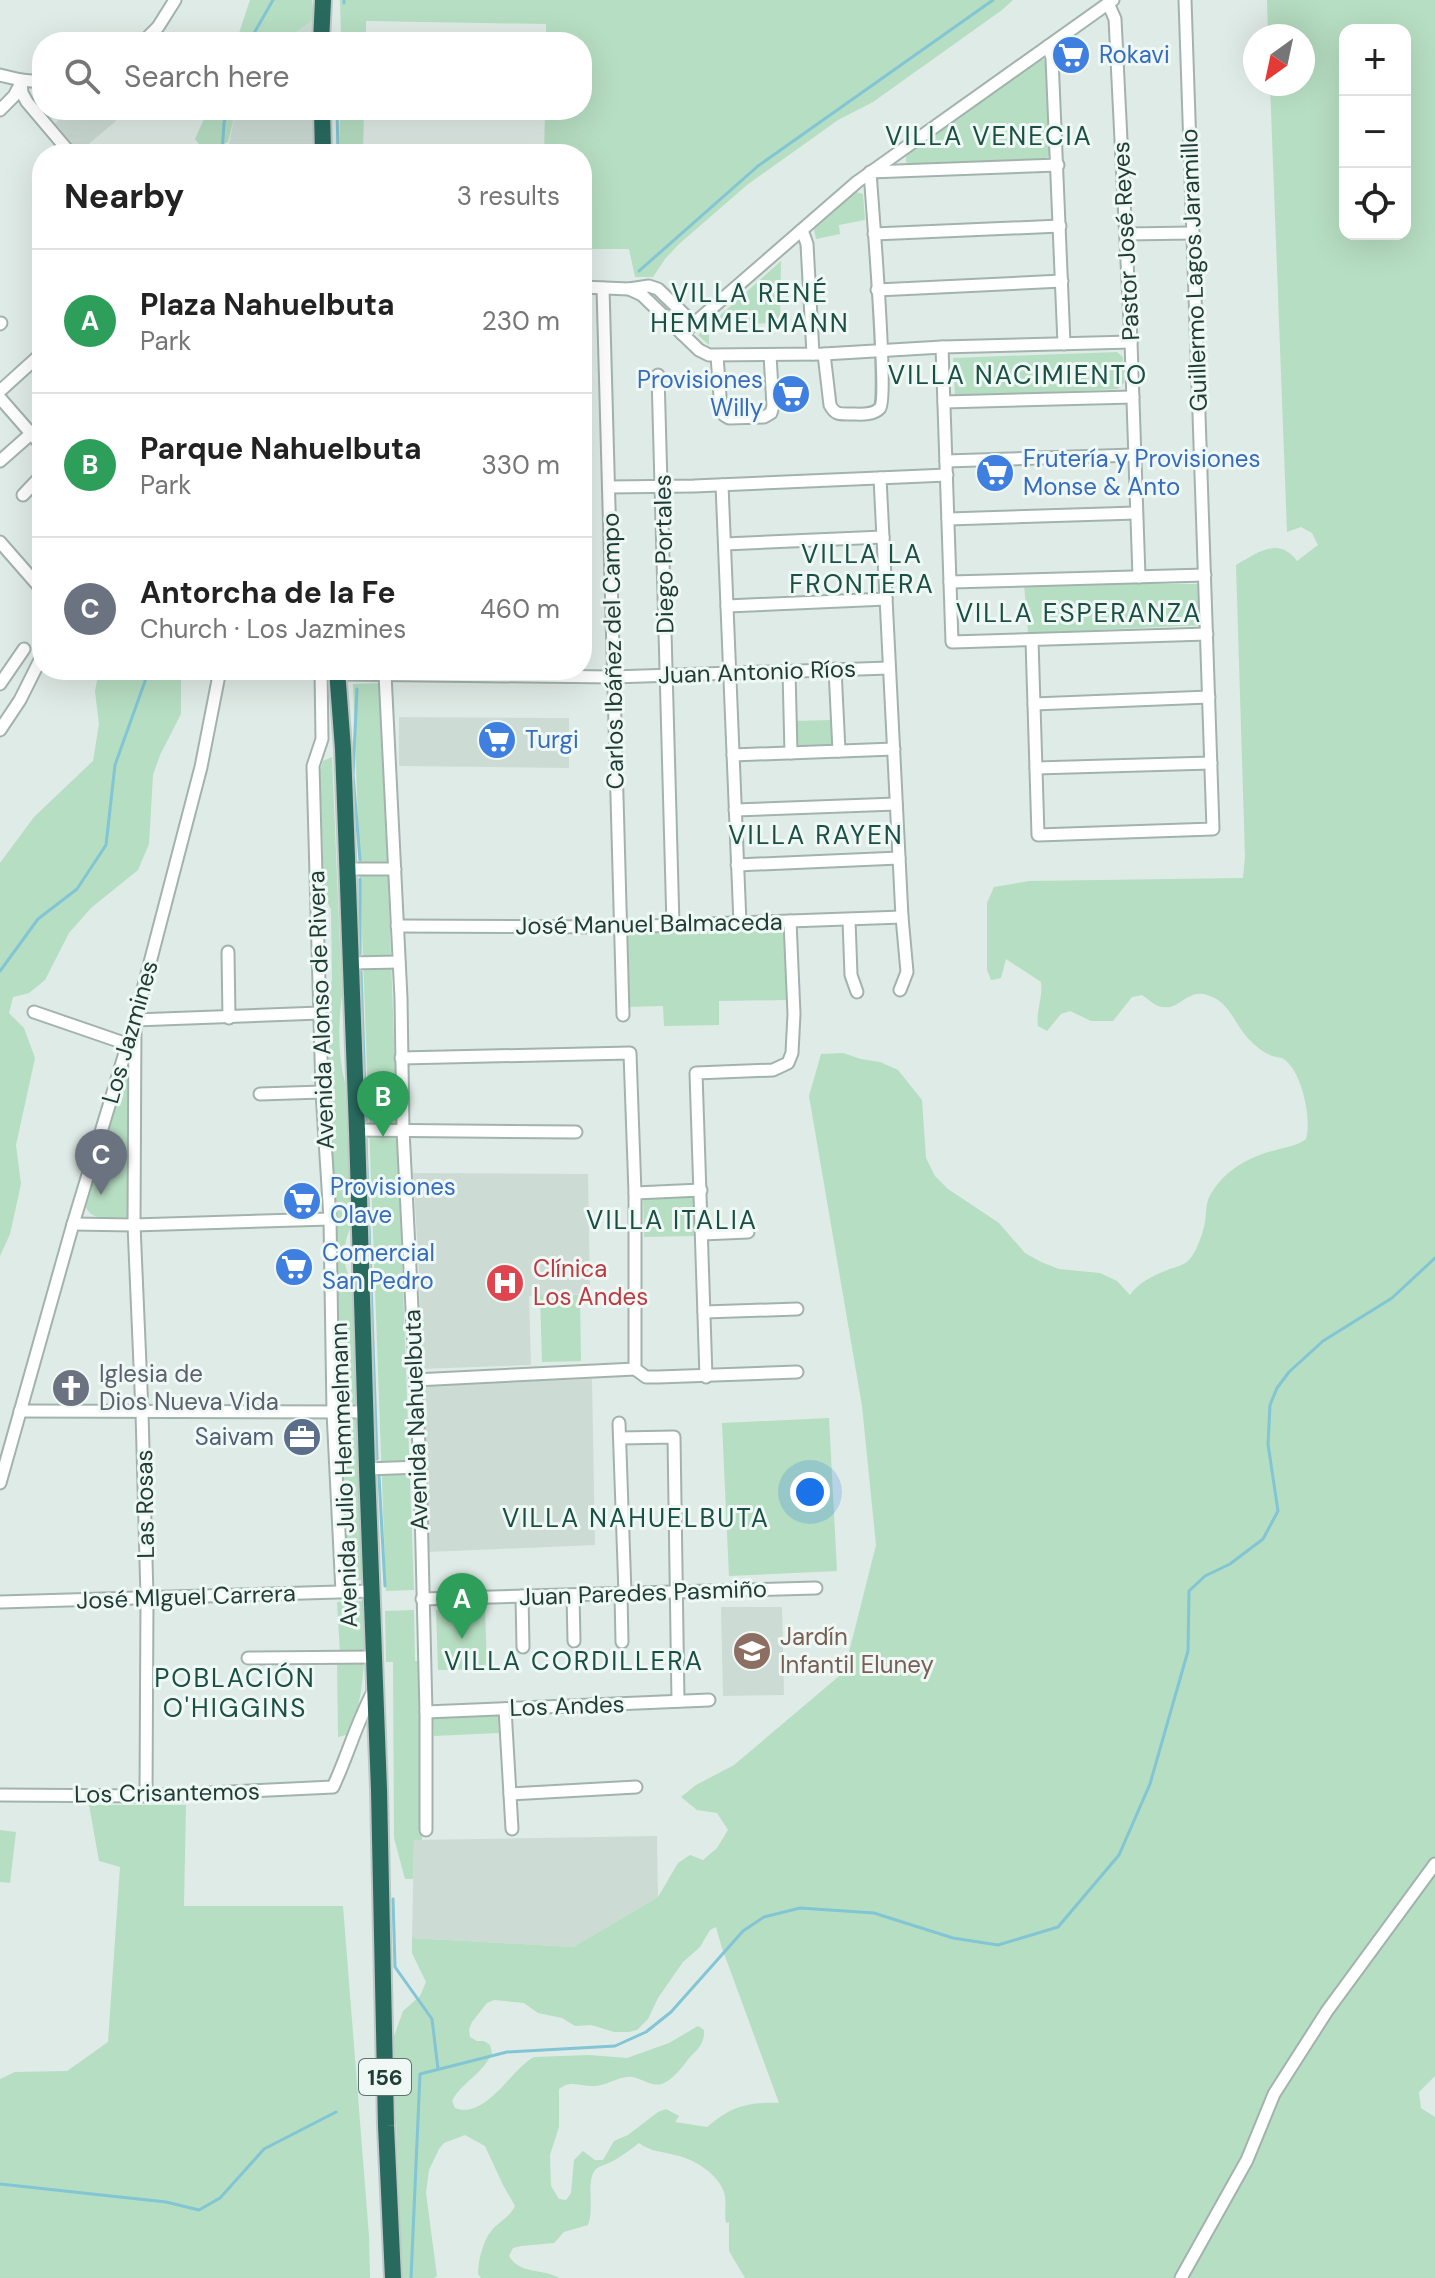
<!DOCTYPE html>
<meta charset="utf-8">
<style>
body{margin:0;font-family:"DM Sans",sans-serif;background:#f2f2f2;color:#222}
.controls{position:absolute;right:24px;top:24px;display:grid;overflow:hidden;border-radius:16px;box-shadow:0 8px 32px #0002}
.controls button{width:72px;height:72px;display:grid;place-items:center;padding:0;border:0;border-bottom:2px solid #e0e0e0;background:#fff;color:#222;font:40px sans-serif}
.compass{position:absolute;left:1243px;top:24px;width:72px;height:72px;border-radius:50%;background:#fff;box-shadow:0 8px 32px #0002;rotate:213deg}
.you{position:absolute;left:810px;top:1492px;width:28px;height:28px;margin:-20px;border:6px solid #fff;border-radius:50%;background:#1a73e8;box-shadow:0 0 0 12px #1a73e833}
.badge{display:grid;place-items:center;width:52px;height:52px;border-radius:50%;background:#db2777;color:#fff;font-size:26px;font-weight:700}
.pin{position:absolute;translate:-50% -66px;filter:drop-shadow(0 2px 4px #0008)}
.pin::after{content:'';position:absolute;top:42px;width:28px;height:24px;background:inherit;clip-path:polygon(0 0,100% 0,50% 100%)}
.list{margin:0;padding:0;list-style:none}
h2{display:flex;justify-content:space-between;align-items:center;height:104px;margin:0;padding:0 32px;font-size:34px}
h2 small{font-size:26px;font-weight:400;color:#767676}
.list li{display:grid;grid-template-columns:52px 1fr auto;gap:24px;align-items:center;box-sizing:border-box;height:144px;padding:0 32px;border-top:2px solid #e0e0e0}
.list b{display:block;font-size:30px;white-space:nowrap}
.list p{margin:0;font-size:26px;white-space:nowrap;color:#767676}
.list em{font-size:26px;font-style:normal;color:#767676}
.icon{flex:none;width:44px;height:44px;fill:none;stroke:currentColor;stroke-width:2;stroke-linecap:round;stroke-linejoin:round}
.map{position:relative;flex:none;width:1435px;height:2278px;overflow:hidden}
.search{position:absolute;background:#fff;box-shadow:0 8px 32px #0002;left:32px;top:32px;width:560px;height:88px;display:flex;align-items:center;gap:20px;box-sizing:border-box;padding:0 28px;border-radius:32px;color:#767676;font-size:30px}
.panel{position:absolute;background:#fff;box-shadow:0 8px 32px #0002;left:32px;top:144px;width:560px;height:536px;border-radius:32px}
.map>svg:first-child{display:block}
</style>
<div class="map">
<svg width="1435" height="2278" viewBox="0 0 1435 2278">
<rect width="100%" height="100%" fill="#dfebe6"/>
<g fill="#cddbd5">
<path d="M314,20L315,42H281Z"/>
<path d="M71,110H107L116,121L79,152L55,123Z"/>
<path d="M236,110H317L318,154H227Z"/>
<path d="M399,717L569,718V768L399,766Z"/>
<path d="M413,1173L588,1174L590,1294L529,1296L531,1365L421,1369L419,1271Z"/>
<path d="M592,1379L595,1545L427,1552L424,1385Z"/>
<path d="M721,1607H782L784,1695L723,1696Z"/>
<path d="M657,1836L658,1897L573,1947L412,1938L414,1840Z"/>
</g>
<g fill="#b6dec2" fill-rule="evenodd">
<path d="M250,0H312L314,20L281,42H236Z"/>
<path d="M340,0H1013L1002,10L873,102L838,120L747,185L679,244L665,259L653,277H635L629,249H582V154H544L545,110H582V42H546V24L366,21V37L341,36Z"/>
<path d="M1267,0H1435V2076L1419,2092L1421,2108L1435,2117V2278H745L729,2251V2222L726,2223C724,2213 727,2202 724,2192C717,2173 694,2159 675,2155C661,2151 651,2152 639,2143C631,2149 622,2156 613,2161C608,2164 601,2165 596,2169C585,2181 595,2208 588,2225L564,2232L554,2243L521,2246L513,2248L509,2256C520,2275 543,2268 559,2278H481L478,2274C478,2261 483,2240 492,2230C500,2221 510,2217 515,2206L503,2185L485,2146L465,2135L444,2143L439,2149L429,2170L426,2193L437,2276L434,2278H402L393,2039L403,2011L420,1996L426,1982L412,1953V1938L573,1947L658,1897L678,1863L690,1855L703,1860L717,1848L728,1830L717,1813L697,1810L681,1797L696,1785L734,1765L844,1672L876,1545L862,1406L809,1096L821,1054L843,1053L861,1059L880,1062L898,1070L922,1100L926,1158L935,1176L948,1189L999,1223L1025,1253L1041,1262L1059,1269L1100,1273L1117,1281L1130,1295C1138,1283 1152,1276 1165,1271C1173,1267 1181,1267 1188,1261C1196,1254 1203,1233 1205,1222C1207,1211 1205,1202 1212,1192C1226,1170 1247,1158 1272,1151C1285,1147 1295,1147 1306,1139C1312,1119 1302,1069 1282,1058C1279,1057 1274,1057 1270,1055C1262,1052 1252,1043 1246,1036C1232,1019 1228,999 1203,994C1187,991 1178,1010 1163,1007C1156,1007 1148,999 1142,995L1132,997L1113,1021H1091L1070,1011L1061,1014L1047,1031L1038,1026C1036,1010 1043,998 1041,982L1006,959L1001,978L991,980L987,970V903L994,887L1029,881L1243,878L1245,857L1236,565C1257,553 1279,536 1297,561L1318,545L1312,533L1301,527L1287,532L1270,84H1303V36H1268ZM1345,30H1405V234H1345ZM716,1927L722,1948L779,2103C747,2102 732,2106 707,2127L675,2122L679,2116L666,2109L658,2112L628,2135L614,2141L603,2160H595L583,2151L574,2160L571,2193L566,2200L559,2199L551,2186L550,2155L559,2127V2089C571,2079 580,2087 595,2086C607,2086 620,2075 632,2077C641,2078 651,2087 662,2084C673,2080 683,2066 690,2057C698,2049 705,2043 704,2030L698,2026L669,2043L627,2058L589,2055L534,2057C512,2068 486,2120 455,2108L452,2101C462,2082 483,2074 492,2053L490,2045L484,2041H477L470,2037L469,2029L472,2022L487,2003L494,2000L524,2003L538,2013L562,2018L575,2026L591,2025L614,2032H629L637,2030L648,2019L658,1998L683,1962L700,1947L710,1930Z"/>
<path d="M1046,59L1048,61L1051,152L1048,157L1041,160L912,165L906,162V157L909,152L1041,60Z"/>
<path d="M208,110H236L228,142L209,151L201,147L195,139Z"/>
<path d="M340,110H364L363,154H339Z"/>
<path d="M856,192L863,194L865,220L839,225L840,234L816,239L814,229Z"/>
<path d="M781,261L780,322L717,327L709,331V345L698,335Z"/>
<path d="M1117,352L1123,357L1124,383L1118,389L955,396L953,358Z"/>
<path d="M1024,584H1201L1203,625L1028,633Z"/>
<path d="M99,670H181V714L160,755L153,775L149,844L138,870L91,908L69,933L45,980L29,993L13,997L9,1013L24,1028L35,1058L16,1145L21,1184L10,1234L0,1256V863L34,817L93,761L99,724L95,691Z"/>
<path d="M381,683L414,1590L386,1591L353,684Z"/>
<path d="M832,720L833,747L796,748L795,721Z"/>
<path d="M332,757L342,995C338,1024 338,1055 345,1083L352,1224C342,1246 341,1263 353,1284L364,1580H352L345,1573L343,1568L333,1161L326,988L332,981L331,909L324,896L320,771L323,761Z"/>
<path d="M777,927L784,935L788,1000L719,1001V1025L664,1026L663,1006L627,1007L626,938L632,932Z"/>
<path d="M127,1074L132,1212L126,1218C113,1217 91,1222 86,1207L123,1076Z"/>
<path d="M643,1194H697V1236L644,1237Z"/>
<path d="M540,1295H580L581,1361L542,1362Z"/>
<path d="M829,1418L837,1571L729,1576L722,1423Z"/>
<path d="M363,1601L365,1652L340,1653L337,1602Z"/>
<path d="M485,1608L487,1669L438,1670L436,1610Z"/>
<path d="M414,1610L415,1661H419L422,1840H414L413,1879H405L394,1838L393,1662H386L385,1611Z"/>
<path d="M337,1662H364C362,1689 359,1709 350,1734L338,1737Z"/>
<path d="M498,1715L499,1733L434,1736L433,1718Z"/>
<path d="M89,1805H186L184,1906H343L369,2236L370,2278H0V2079L15,2072L67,2071L108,2042L120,1867L99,1861Z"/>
<path d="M0,1830L16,1832L10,1883L0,1882Z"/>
</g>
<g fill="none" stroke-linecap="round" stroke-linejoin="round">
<g stroke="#82c5d5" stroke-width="3">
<path d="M344,3V0"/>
<path d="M249,42L273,0"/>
<path d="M337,110L338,154"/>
<path d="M222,154L224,123L227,110"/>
<path d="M639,271L758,166L993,0"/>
<path d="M357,689L353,775L360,860"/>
<path d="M360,954V879"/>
<path d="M0,971L38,919L77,889L106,845L115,765L149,670"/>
<path d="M361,972L366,1121"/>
<path d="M366,1139L377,1459"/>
<path d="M379,1477L385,1586"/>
<path d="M393,1899L395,1967L432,2019L438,2069"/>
<path d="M0,2184L166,2202L199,2210L220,2198L264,2149L336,2112"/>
<path d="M411,2278L420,2074L507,2052L615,2046L646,2032L671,2012L743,1931L764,1917L800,1908L874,1913L953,1938L998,1945L1058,1927L1119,1855L1150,1784L1188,1651L1189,1591L1205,1576L1230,1564L1263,1539L1278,1511L1268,1444L1270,1405L1277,1388L1289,1372L1323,1341L1392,1298L1435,1258"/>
</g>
<g stroke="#a2b3ad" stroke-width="15">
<g id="minor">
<path d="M1108,3L1115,19L1131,342L1139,577"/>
<path d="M143,42L158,27L175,0"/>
<path d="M1048,46L1052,58L1064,344"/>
<path d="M0,75L21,80L42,82"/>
<path d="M21,80L22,93L27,102L71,154"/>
<path d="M0,110L14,96L20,85"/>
<path d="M802,230L807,244L813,354"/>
<path d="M874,234L1060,226"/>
<path d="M1126,234L1193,233"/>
<path d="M582,287L629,289L649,286L658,289L694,324"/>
<path d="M603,288L623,1015"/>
<path d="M629,289L642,295L699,350L709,355L824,354L942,347L1131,342"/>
<path d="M877,290L1062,281"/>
<path d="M0,324L1,323"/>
<path d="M682,334L857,182L1113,0"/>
<path d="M942,347L952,642L1207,634"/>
<path d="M824,354L830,405C835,415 840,414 850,414C859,414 873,416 880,408C888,399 872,200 870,172L1058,165"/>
<path d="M717,356L721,410L724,415L729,418L764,417L771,413L773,406L770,355"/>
<path d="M658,375L673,925"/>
<path d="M0,391L42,353"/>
<path d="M0,398L42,446"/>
<path d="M944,402L1133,397"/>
<path d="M0,461L42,424"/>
<path d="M946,461L1134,455"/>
<path d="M880,478L902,917L907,972L900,990"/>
<path d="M722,485L740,923"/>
<path d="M609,487L694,486L947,475"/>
<path d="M23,495L42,475"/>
<path d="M948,519L1136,513"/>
<path d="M0,542L42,590"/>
<path d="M725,544L883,537"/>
<path d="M950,582L1205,575"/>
<path d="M727,606L886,599"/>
<path d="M1032,640L1038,835L1213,829L1185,0"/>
<path d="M835,669L839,751"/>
<path d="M321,670L322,739L313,766L322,1092L330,1219L333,1412L342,1592"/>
<path d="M789,671L791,753"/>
<path d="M337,674L613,677L889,668"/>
<path d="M385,674L401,998L403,1130L420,1467L426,1712V1830"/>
<path d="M0,684L24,649"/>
<path d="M1034,704L1209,697"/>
<path d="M0,730L20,700L42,656"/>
<path d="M733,755L894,749"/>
<path d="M1036,768L1211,763"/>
<path d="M735,810L896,804"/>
<path d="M737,865L899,858"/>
<path d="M347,869H395"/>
<path d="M849,920L851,975L857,992"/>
<path d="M397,926L620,927L902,917"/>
<path d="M228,952L229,1018"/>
<path d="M350,963L399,962"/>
<path d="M34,1012L127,1044"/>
<path d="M401,1058L630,1053L635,1193V1369"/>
<path d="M260,1094L322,1092"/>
<path d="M357,1130L576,1132"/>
<path d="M635,1193L701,1190"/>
<path d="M73,1224L134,1225L330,1219"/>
<path d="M702,1234L748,1232"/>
<path d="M704,1312L797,1309"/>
<path d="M635,1369L646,1377H658L797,1372"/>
<path d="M706,1377L696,1073L773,1070L788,1063L792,1053L794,1014L790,921"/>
<path d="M415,1380L635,1369"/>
<path d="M20,1411L365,1412"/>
<path d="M619,1423L625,1593"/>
<path d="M620,1438L674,1437L678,1701"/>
<path d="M367,1469L420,1467"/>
<path d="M0,1483L73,1224L135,1020L201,767L220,670"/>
<path d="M621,1594L622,1642"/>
<path d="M573,1595L574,1641"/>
<path d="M522,1596L523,1647"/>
<path d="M422,1599L816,1588"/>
<path d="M0,1602L372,1591"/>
<path d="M248,1658L374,1657"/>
<path d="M505,1709L512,1829"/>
<path d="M426,1712L709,1700"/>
<path d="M510,1794L636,1787"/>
<path d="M0,1795L146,1796L333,1787C348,1755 357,1721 374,1690"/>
<path d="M146,1796L147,1597L142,1412L134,1225L135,1020L320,1013"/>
<path d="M1181,2278L1247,2160L1274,2094L1327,2011L1435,1864"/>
</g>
</g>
<g stroke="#c0c8c6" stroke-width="20">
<g id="highway">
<path d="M321,42L323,0"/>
<path d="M322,110L323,154"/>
<path d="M337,670L343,749L357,1130L367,1469L379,1790L386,2126L393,2278"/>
</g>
</g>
<use href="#minor" stroke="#fff" stroke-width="11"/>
<use href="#highway" stroke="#296a5f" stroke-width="16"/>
</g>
<defs>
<g id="supermarket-disc" transform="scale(2)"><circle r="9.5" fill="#3f7fe0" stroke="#eff8f4"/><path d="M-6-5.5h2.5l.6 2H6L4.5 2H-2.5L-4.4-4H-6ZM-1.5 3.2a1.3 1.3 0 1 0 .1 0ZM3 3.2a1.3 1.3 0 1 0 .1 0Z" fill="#fff"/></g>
<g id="hospital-disc" transform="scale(2)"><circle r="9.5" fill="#e0444e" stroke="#eff8f4"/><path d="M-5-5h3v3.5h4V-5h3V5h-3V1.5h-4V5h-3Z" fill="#fff"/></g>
<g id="church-disc" transform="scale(2)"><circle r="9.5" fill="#6b7280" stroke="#eff8f4"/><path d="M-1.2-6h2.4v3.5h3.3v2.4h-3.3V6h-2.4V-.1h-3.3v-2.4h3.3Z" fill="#fff"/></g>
<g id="office-disc" transform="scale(2)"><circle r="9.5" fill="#5c6f8a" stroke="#eff8f4"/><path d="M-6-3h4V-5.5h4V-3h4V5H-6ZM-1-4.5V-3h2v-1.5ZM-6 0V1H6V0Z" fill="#fff"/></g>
<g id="school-disc" transform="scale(2)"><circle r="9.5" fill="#8d6e63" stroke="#eff8f4"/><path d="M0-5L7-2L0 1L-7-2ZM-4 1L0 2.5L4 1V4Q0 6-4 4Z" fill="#fff"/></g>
</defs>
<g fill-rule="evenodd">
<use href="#supermarket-disc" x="1071" y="55"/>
<use href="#supermarket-disc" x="791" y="394"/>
<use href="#supermarket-disc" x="995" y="473"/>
<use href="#supermarket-disc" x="497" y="740"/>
<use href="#supermarket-disc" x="302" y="1201"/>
<use href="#supermarket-disc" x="294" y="1267"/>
<use href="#hospital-disc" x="505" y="1283"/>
<use href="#church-disc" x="71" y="1388"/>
<use href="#office-disc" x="302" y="1437"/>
<use href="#school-disc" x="752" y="1651"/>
</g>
<g text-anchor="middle" stroke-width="6" stroke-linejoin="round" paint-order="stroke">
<rect fill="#eff8f4" stroke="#5d746e" stroke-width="2" x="359" y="2059" width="52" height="36" rx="6"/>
<g font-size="22" font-weight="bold" fill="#1f3c35">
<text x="385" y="2085">156</text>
</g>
<g font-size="24" fill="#366cbe" stroke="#eff8f4" text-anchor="start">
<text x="1099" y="63">Rokavi</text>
<text x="763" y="388" text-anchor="end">Provisiones<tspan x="763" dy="28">Willy</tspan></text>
<text x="1023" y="467">Frutería y Provisiones<tspan x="1023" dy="28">Monse &amp; Anto</tspan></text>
<text x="525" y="748">Turgi</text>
<text x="330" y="1195">Provisiones<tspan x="330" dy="28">Olave</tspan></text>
<text x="322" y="1261">Comercial<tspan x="322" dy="28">San Pedro</tspan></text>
</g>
<g font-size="24" fill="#1f3c35" stroke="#eff8f4">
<text transform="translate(1126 241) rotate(-93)" y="8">Pastor José Reyes</text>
<text transform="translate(1194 270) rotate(-92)" y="8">Guillermo Lagos Jaramillo</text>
<text transform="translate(664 554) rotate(-91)" y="8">Diego Portales</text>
<text transform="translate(613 651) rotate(-91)" y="8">Carlos Ibáñez del Campo</text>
<text transform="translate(757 672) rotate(-2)" y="8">Juan Antonio Ríos</text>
<text transform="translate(649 924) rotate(-1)" y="8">José Manuel Balmaceda</text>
<text transform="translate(321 1010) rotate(-92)" y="8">Avenida Alonso de Rivera</text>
<text transform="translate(130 1032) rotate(-74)" y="8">Los Jazmines</text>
<text transform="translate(416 1420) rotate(-92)" y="8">Avenida Nahuelbuta</text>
<text transform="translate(344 1475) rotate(-92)" y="8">Avenida Julio Hemmelmann</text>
<text transform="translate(145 1504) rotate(-91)" y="8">Las Rosas</text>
<text transform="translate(643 1593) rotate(-2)" y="8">Juan Paredes Pasmiño</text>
<text transform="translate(186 1597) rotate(-2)" y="8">José MIguel Carrera</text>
<text transform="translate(567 1706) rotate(-2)" y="8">Los Andes</text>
<text transform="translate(167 1793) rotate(-1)" y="8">Los Crisantemos</text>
</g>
<g font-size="24" fill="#be3a42" stroke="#eff8f4" text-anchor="start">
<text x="533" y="1277">Clínica<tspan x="533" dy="28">Los Andes</tspan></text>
</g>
<g font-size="24" fill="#5b616d" stroke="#eff8f4" text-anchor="start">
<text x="99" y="1382">Iglesia de<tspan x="99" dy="28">Dios Nueva Vida</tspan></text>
</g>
<g font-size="24" fill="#4e5e75" stroke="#eff8f4" text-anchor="end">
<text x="274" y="1445">Saivam</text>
</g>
<g font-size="24" fill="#785e54" stroke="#eff8f4" text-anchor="start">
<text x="780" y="1645">Jardín<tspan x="780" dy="28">Infantil Eluney</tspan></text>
</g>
<g font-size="26" letter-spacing="2" fill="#1a5044" stroke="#eff8f4">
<text x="989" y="145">VILLA VENECIA</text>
<text x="750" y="302">VILLA RENÉ<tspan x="750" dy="30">HEMMELMANN</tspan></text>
<text x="1018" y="384">VILLA NACIMIENTO</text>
<text x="862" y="563">VILLA LA<tspan x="862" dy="30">FRONTERA</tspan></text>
<text x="1079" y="622">VILLA ESPERANZA</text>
<text x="816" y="844">VILLA RAYEN</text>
<text x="672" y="1229">VILLA ITALIA</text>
<text x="636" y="1527">VILLA NAHUELBUTA</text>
<text x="574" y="1670">VILLA CORDILLERA</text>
<text x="235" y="1687">POBLACIÓN<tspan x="235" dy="30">O'HIGGINS</tspan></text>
</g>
</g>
</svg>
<div class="controls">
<button>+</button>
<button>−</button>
<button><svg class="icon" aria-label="locate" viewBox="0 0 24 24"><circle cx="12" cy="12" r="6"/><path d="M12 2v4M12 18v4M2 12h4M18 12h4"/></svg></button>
</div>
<svg class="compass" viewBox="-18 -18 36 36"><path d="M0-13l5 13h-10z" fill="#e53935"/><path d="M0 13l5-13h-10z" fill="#767676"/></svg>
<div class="you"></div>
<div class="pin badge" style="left:462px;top:1639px;background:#2e9e5b">A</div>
<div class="pin badge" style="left:383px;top:1137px;background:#2e9e5b">B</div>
<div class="pin badge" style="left:101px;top:1195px;background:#6b7280">C</div>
<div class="search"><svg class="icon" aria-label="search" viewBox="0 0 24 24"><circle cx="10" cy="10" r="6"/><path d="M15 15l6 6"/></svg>Search here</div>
<section class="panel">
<h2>Nearby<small>3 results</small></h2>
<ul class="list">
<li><span class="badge" style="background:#2e9e5b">A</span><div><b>Plaza Nahuelbuta</b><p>Park</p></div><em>230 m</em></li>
<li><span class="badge" style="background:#2e9e5b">B</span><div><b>Parque Nahuelbuta</b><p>Park</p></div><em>330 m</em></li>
<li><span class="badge" style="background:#6b7280">C</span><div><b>Antorcha de la Fe</b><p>Church · Los Jazmines</p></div><em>460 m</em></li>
</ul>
</section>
</div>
